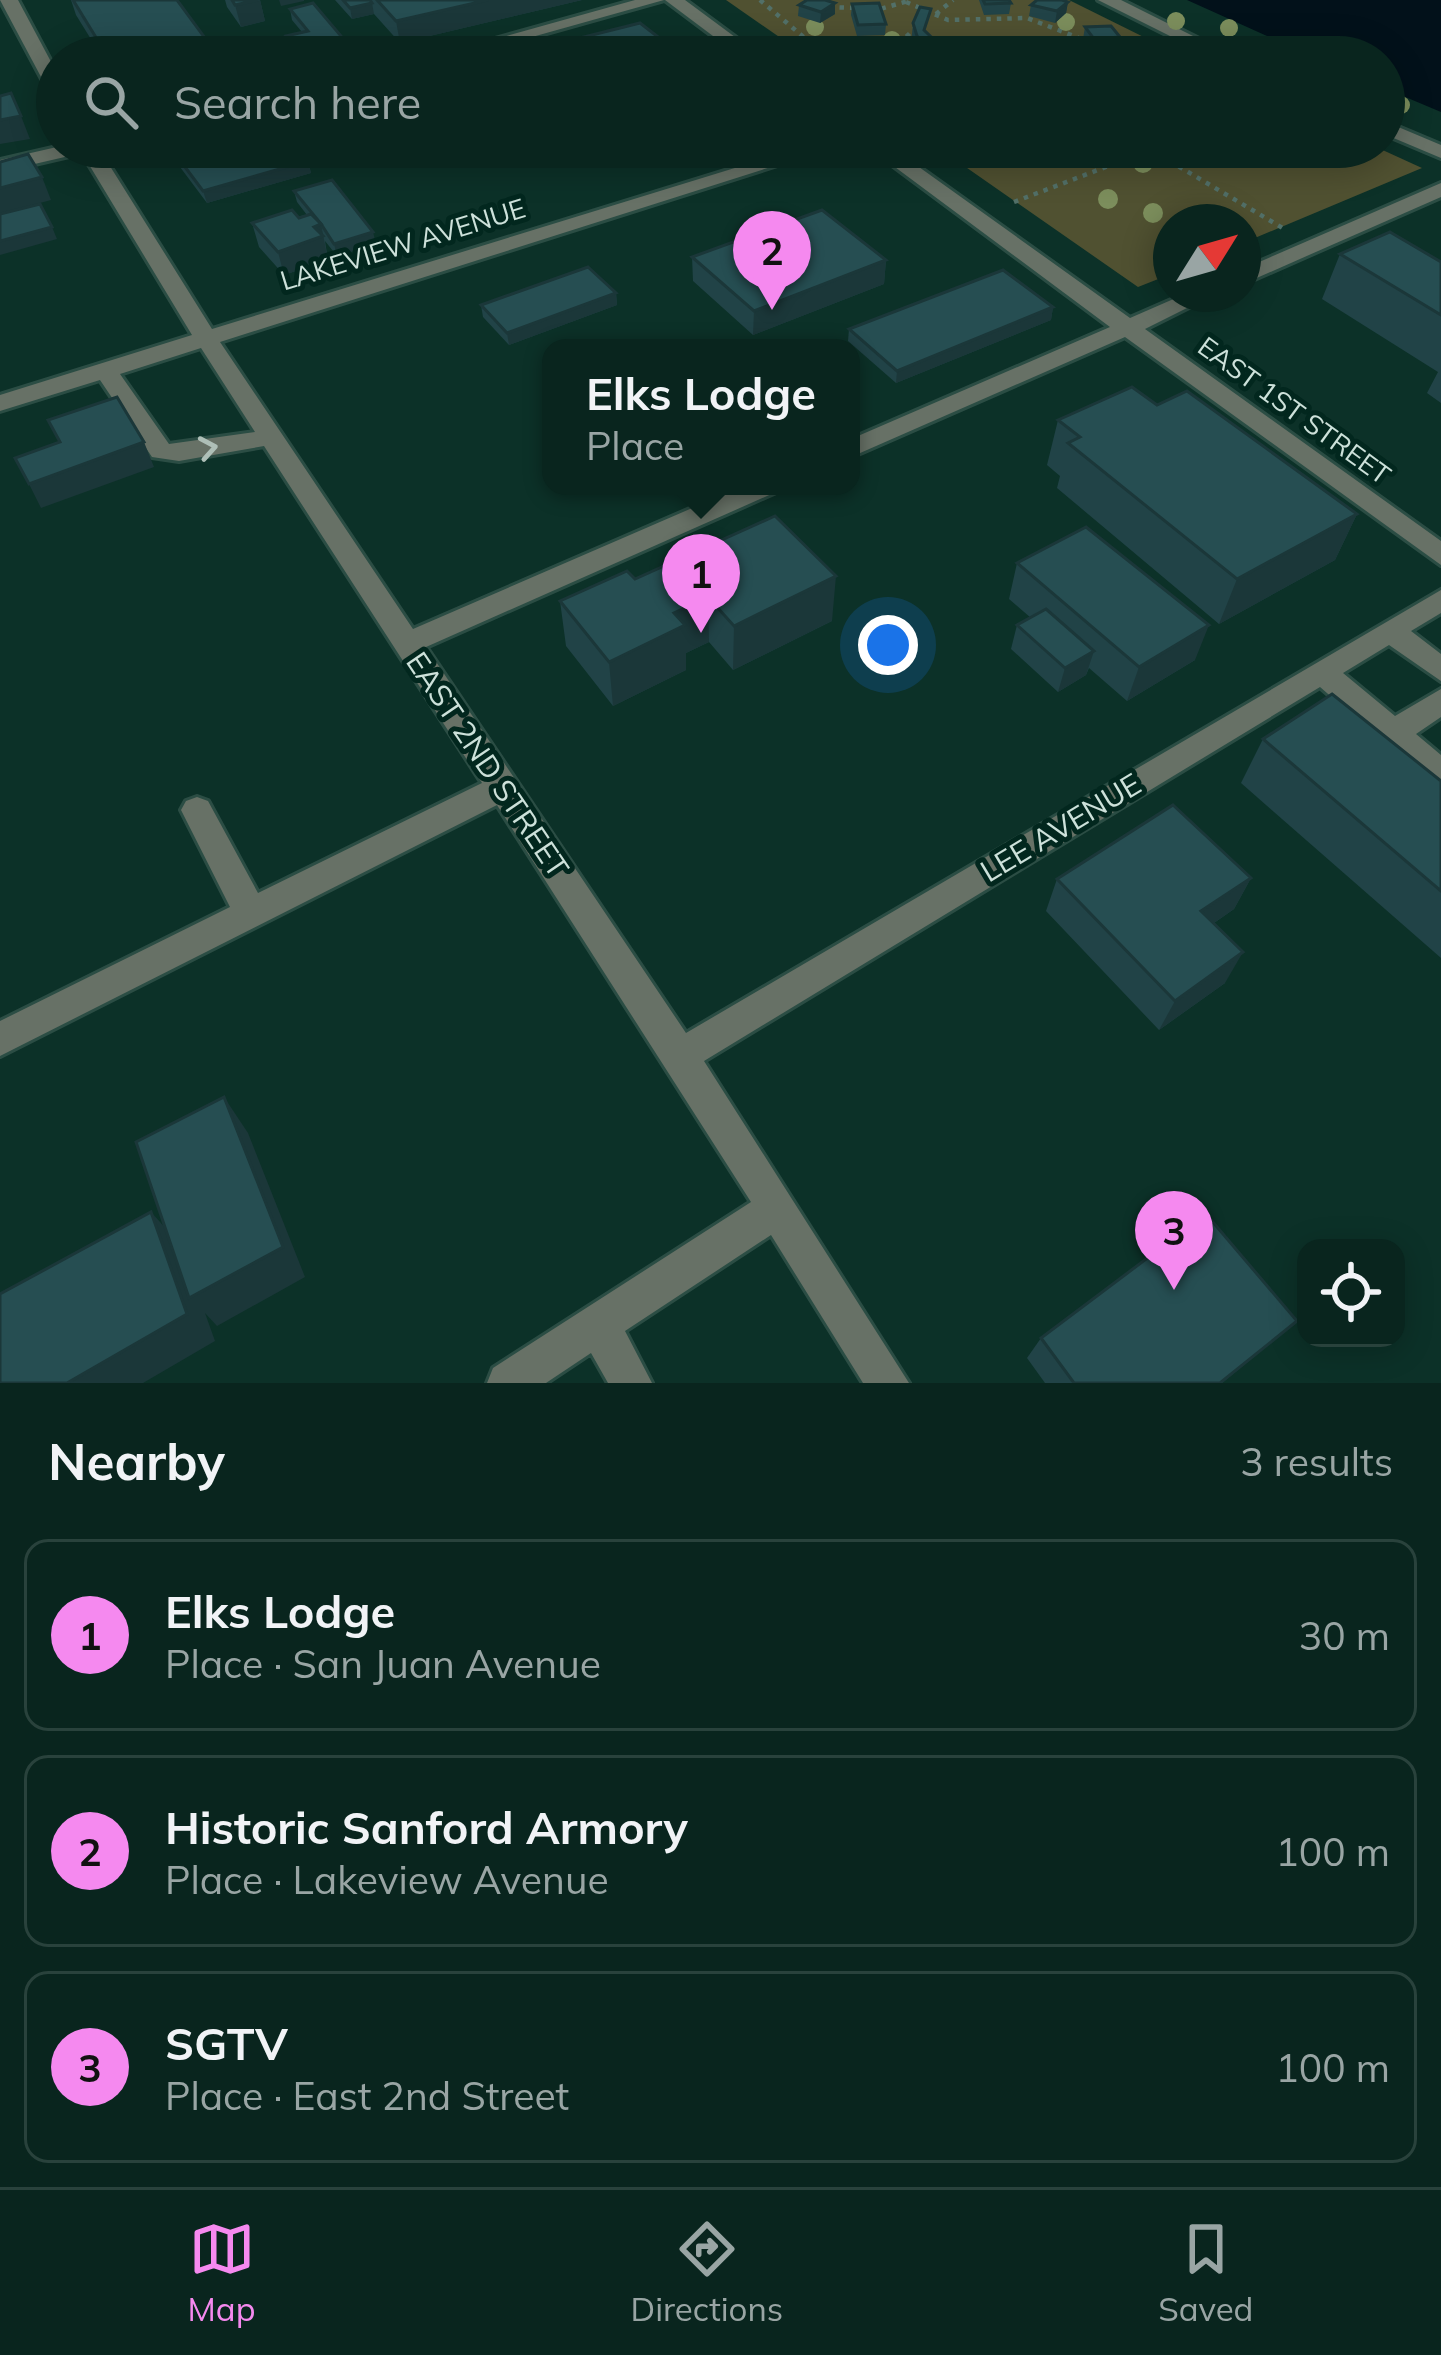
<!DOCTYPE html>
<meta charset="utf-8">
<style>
body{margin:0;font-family:Mulish,sans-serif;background:#17312b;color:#f1f3f6}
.controls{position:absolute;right:36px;bottom:36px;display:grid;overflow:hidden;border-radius:24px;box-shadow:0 6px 30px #0003}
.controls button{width:108px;height:108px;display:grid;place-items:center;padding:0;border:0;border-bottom:3px solid #29423c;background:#09251e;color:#f1f3f6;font:60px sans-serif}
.compass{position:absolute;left:1153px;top:204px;width:108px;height:108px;border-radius:50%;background:#09251e;box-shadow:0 6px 30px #0003;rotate:53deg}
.you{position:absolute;left:888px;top:645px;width:42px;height:42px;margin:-30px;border:9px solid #fff;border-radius:50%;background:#1a73e8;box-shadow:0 0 0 18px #1a73e833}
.badge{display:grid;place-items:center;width:78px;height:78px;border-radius:50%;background:#f589ef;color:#111;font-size:39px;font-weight:700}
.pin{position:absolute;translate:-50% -99px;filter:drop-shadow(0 3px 6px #0008)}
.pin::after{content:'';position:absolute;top:63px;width:42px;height:36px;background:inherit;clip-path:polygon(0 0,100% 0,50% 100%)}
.popup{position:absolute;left:542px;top:339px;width:318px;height:156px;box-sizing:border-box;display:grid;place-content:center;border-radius:24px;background:#09251e;filter:drop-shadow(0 3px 9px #0005);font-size:39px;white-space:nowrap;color:#99a5a4}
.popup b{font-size:45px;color:#f1f3f6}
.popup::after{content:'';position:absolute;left:50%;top:100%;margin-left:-24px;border:24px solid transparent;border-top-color:#09251e}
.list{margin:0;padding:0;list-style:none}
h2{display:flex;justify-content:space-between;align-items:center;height:156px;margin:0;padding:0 48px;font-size:51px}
h2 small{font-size:39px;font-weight:400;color:#99a5a4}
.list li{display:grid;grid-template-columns:78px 1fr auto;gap:36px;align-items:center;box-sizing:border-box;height:192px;margin:0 24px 24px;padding:0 24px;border:3px solid #29423c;border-radius:24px}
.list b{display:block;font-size:45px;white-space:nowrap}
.list p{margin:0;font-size:39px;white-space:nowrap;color:#99a5a4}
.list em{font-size:39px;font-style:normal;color:#99a5a4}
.icon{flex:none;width:66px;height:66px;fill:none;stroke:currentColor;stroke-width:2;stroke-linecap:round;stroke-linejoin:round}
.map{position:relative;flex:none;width:1441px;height:1383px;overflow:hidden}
.search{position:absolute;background:#09251e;box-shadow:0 6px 30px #0003;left:36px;right:36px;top:36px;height:132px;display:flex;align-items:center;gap:30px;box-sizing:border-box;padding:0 42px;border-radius:66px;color:#99a5a4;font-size:45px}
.sheet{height:804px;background:#09251e}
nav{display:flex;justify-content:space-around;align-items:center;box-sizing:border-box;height:168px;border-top:3px solid #29423c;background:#09251e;font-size:33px;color:#99a5a4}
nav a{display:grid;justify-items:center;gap:6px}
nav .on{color:#f589ef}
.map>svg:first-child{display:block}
</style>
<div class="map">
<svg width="1441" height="1383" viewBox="0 0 1441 1383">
<rect width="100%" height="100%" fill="#0c3128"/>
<g fill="#505131">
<path d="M726,0H1069L1184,57H808Z"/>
<path d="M937,147H1376L1422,168L1243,243V222H1171V274L1138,287Z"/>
</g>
<path fill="#02111a" d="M1187,0H1441V112L1384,88V57H1314Z"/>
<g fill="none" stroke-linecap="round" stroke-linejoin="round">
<g stroke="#2b4d44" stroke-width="6">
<g id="minor">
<path d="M0,0H18L57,73V96L48,90Z"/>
<path d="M635,0H664L461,57H431Z"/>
<path d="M665,0H685L762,57H741Z"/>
<path d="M1098,0H1121L1235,57H1212Z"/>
<path d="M1384,121L1441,145V158L1384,134Z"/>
<path d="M57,147H98L212,329L803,147H834L220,342L413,629L743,486H780L776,492L426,647L686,1033L1441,590V613L1411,631L1441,654V681L1389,645L1343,673L1395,716L1441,689V717L1416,734L1441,755V786L1430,782L1320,687L704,1061L909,1383H863L771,1235L625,1331L652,1383H608L591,1353L546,1383H487L493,1368L751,1202L497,805L0,1056V1021L230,907L181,810L186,801L197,797L208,801L258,893L482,783L264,446L179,461L152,457L100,380L0,411V395L192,335L82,153L0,172V160ZM201,348L255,432L169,444L120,374Z"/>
<path d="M868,147H891L1130,318L1185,294H1215L1145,329L1441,541V565L1125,337L851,457V439L1110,327Z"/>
<path d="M1441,183V197L1243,284V269Z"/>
</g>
</g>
<g stroke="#527068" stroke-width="4.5" stroke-dasharray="4.5 6" stroke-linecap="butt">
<path d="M760,0L827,57"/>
<path d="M906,2L948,20L1027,18L1079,38L1087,57"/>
<path d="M829,7L880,9L908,1"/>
<path d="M936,14L953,0"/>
<path d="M1250,47L1271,57"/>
<path d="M907,57L905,38L918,25"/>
<path d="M1346,147L1352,150"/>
<path d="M1132,157L1151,150L1286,230"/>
<path d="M1014,202L1132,157L1117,147"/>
</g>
<use href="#minor" fill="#677166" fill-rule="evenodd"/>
</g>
<g fill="#7c8e5c">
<circle cx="1176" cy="21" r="9"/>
<circle cx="1066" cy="22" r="9"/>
<circle cx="815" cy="27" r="9"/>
<circle cx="1229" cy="28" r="9"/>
<circle cx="892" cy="40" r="9"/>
<circle cx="1401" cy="105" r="9"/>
<circle cx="1143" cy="163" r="10"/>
<circle cx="1108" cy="199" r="10"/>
<circle cx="1153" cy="213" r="10"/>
</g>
<g fill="#214347">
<path d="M71,0H177L219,57H102L76,15Z"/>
<path d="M225,0H260L265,21L241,27L227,7Z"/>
<path d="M335,0H582L400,43L374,14L352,19Z"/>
<path d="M979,0H1009L1011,3L1009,14L984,15Z"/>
<path d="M1068,2L1066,13L1055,23L1029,16L1031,5Z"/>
<path d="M852,4L886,24L885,35L857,36L851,15Z"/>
<path d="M799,5L835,14L820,23L798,16Z"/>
<path d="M290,9L353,57H296L289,47L286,36L302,32L292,20Z"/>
<path d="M913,23L927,34L952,57H914L911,45Z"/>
<path d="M1085,27L1120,37L1118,48L1100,50L1121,54V57H1090L1096,50H1092L1083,39Z"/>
<path d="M548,46L684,57H549Z"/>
<path d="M169,147H296L308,161L311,173L207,203L171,155Z"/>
<path d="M681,147H724L693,157Z"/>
<path d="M294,191L376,244L337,256L325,241L328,260L284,275L259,247L252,223L307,215L297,202Z"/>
<path d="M1340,254L1441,262V403L1427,393L1438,372L1322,299Z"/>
<path d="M692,257L886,260L884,284L753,335L693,281Z"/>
<path d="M616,293L617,305L509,345L483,317L481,305Z"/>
<path d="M1053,307L1051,320L896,383L848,341L849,329Z"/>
<path d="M1157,405L1357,514L1335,560L1219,624L1057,488L1060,476L1047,465L1058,420Z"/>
<path d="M1017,563L1195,660L1127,701L1089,668L1086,675L1058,692L1011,649L1017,625L1031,618L1009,599Z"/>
<path d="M635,579L832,621L733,670L709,642L686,653V670L613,706L566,646L560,601Z"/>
<path d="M1263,739L1441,781V958L1241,783Z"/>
<path d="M1251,878L1234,909L1214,923L1225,983L1159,1030L1046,911L1057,879Z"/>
<path d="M1297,1321L1222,1383H1045L1027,1358L1041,1338Z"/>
</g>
<g fill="#1b3739">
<path d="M260,0L265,21L241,27L235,5Z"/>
<path d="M279,0H304V1L281,6Z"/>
<path d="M488,0H582L400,43L396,21Z"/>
<path d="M1068,2L1066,13L1055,23L1057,11Z"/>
<path d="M372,3L374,14L352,19L350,8Z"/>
<path d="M835,3V14L820,23L821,12Z"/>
<path d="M352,49L353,57H330V54Z"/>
<path d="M326,50L327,57H302V56Z"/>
<path d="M21,116L30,139L0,144V120Z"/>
<path d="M693,147H724L693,157Z"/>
<path d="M308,161L311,173L207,203L203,191Z"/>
<path d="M42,177L51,200L0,214V188Z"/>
<path d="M321,224L328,260L284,275L278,252L314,227Z"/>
<path d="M52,227L57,239L0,255V241Z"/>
<path d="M373,232L376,244L337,256L334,244Z"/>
<path d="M886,260L884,284L753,335L754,311Z"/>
<path d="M616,293L617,305L509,345L507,333Z"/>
<path d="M1053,307L1051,320L896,383L897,371Z"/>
<path d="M144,442L154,467L41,508L29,484Z"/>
<path d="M1357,514L1335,560L1219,624L1237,579Z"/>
<path d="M836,576L832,621L733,670L734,626Z"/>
<path d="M708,597L709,642L686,653V670L613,706L609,662L674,613Z"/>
<path d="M1209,625L1195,660L1127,701L1139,667Z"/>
<path d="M1094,651L1086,675L1058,692L1065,668Z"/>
<path d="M1251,878L1234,909L1185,943L1201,911Z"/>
<path d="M1243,952L1225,983L1159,1030L1175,1001Z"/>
<path d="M224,1097L248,1133L305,1277L217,1326L205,1313L215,1341L143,1383H67L151,1212L179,1243Z"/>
</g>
<g fill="#264e52" stroke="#1b3739" stroke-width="3">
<path d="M73,0H177L219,57H108Z"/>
<path d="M232,0H258L235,5Z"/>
<path d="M343,0H370L372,3L350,8Z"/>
<path d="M377,0H488L396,21Z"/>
<path d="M807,0H825L835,3L821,12L799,5Z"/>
<path d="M983,0H1009L1011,3L985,4Z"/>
<path d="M1037,0H1062L1068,2L1057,11L1031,5Z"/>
<path d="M313,3L352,49L330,54L326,50L302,56L286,36L308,31L290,9Z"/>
<path d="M879,3L886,24L858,25L852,4Z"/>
<path d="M920,7L931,9L924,30L952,57H944L933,52L917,36L913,23Z"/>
<path d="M640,23L684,57H560L548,46Z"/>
<path d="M1111,26L1120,37L1094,39L1085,27Z"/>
<path d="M1097,49L1121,54L1119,57H1090Z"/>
<path d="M11,93L21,116L0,120V96Z"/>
<path d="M170,147H296L308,161L203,191Z"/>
<path d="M28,154L42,177L0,188V162Z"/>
<path d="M332,180L373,232L334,244L321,224L294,191Z"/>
<path d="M40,204L52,227L0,241V214Z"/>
<path d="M292,210L299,218L311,214L321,224L314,227L323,236L278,252L252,223Z"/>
<path d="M822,210L886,260L754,311L692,257Z"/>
<path d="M1390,232L1441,262V315L1340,254Z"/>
<path d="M588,267L616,293L507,333L481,305Z"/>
<path d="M1003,270L1053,307L897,371L849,329Z"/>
<path d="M1132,387L1157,405L1187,391L1357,514L1237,579L1068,443L1080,437L1058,420Z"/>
<path d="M117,397L144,442L29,484L15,458L60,442L48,420Z"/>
<path d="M775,516L836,576L734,626L708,597L674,613L685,625L609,662L560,601L627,571L635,579Z"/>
<path d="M1086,527L1209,625L1139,667L1017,563Z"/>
<path d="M1046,609L1094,651L1065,668L1017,625Z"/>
<path d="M1332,694L1441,781V891L1263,739Z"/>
<path d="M1173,805L1251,878L1201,911L1243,952L1175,1001L1057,879Z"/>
<path d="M224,1097L283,1247L189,1298L136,1142Z"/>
<path d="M151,1212L187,1314L67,1383H0V1294Z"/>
<path d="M1206,1214L1297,1321L1220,1383H1074L1041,1338Z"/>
</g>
<defs><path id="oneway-chevron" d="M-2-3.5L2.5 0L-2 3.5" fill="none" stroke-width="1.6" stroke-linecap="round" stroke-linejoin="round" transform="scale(3)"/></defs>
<use stroke="#aebfb7" href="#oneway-chevron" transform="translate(208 448) rotate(-10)"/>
<g text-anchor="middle" stroke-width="10" stroke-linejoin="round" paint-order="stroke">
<g font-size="27" fill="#cde1da" stroke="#02271e">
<text transform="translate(403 245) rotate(-17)" y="9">LAKEVIEW AVENUE</text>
<text transform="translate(1294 411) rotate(36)" y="9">EAST 1ST STREET</text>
</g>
<g font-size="30" fill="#cde1da" stroke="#02271e">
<text transform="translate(487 765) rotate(56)" y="10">EAST 2ND STREET</text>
<text transform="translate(1061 828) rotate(-31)" y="10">LEE AVENUE</text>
</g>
</g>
</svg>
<div class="controls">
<button><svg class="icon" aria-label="locate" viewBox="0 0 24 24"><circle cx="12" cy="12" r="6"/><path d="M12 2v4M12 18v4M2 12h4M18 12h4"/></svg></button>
</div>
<svg class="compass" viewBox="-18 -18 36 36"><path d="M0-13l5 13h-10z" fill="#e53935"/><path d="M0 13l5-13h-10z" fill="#99a5a4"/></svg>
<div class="you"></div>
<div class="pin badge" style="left:701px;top:633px">1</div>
<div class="popup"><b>Elks Lodge</b>Place</div>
<div class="pin badge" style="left:772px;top:310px">2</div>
<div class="pin badge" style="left:1174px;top:1290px">3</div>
<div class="search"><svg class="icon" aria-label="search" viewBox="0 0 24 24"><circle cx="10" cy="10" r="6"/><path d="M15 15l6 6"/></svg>Search here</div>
</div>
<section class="sheet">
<h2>Nearby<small>3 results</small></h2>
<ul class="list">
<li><span class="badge">1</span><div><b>Elks Lodge</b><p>Place · San Juan Avenue</p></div><em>30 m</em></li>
<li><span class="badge">2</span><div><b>Historic Sanford Armory</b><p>Place · Lakeview Avenue</p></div><em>100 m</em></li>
<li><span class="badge">3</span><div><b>SGTV</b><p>Place · East 2nd Street</p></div><em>100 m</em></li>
</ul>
</section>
<nav>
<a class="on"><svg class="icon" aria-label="map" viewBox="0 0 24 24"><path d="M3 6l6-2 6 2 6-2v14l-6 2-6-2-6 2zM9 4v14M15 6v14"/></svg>Map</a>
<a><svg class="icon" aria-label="directions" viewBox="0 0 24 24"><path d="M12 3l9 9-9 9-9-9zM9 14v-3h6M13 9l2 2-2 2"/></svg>Directions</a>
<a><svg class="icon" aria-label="saved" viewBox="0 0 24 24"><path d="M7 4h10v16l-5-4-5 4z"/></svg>Saved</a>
</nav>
